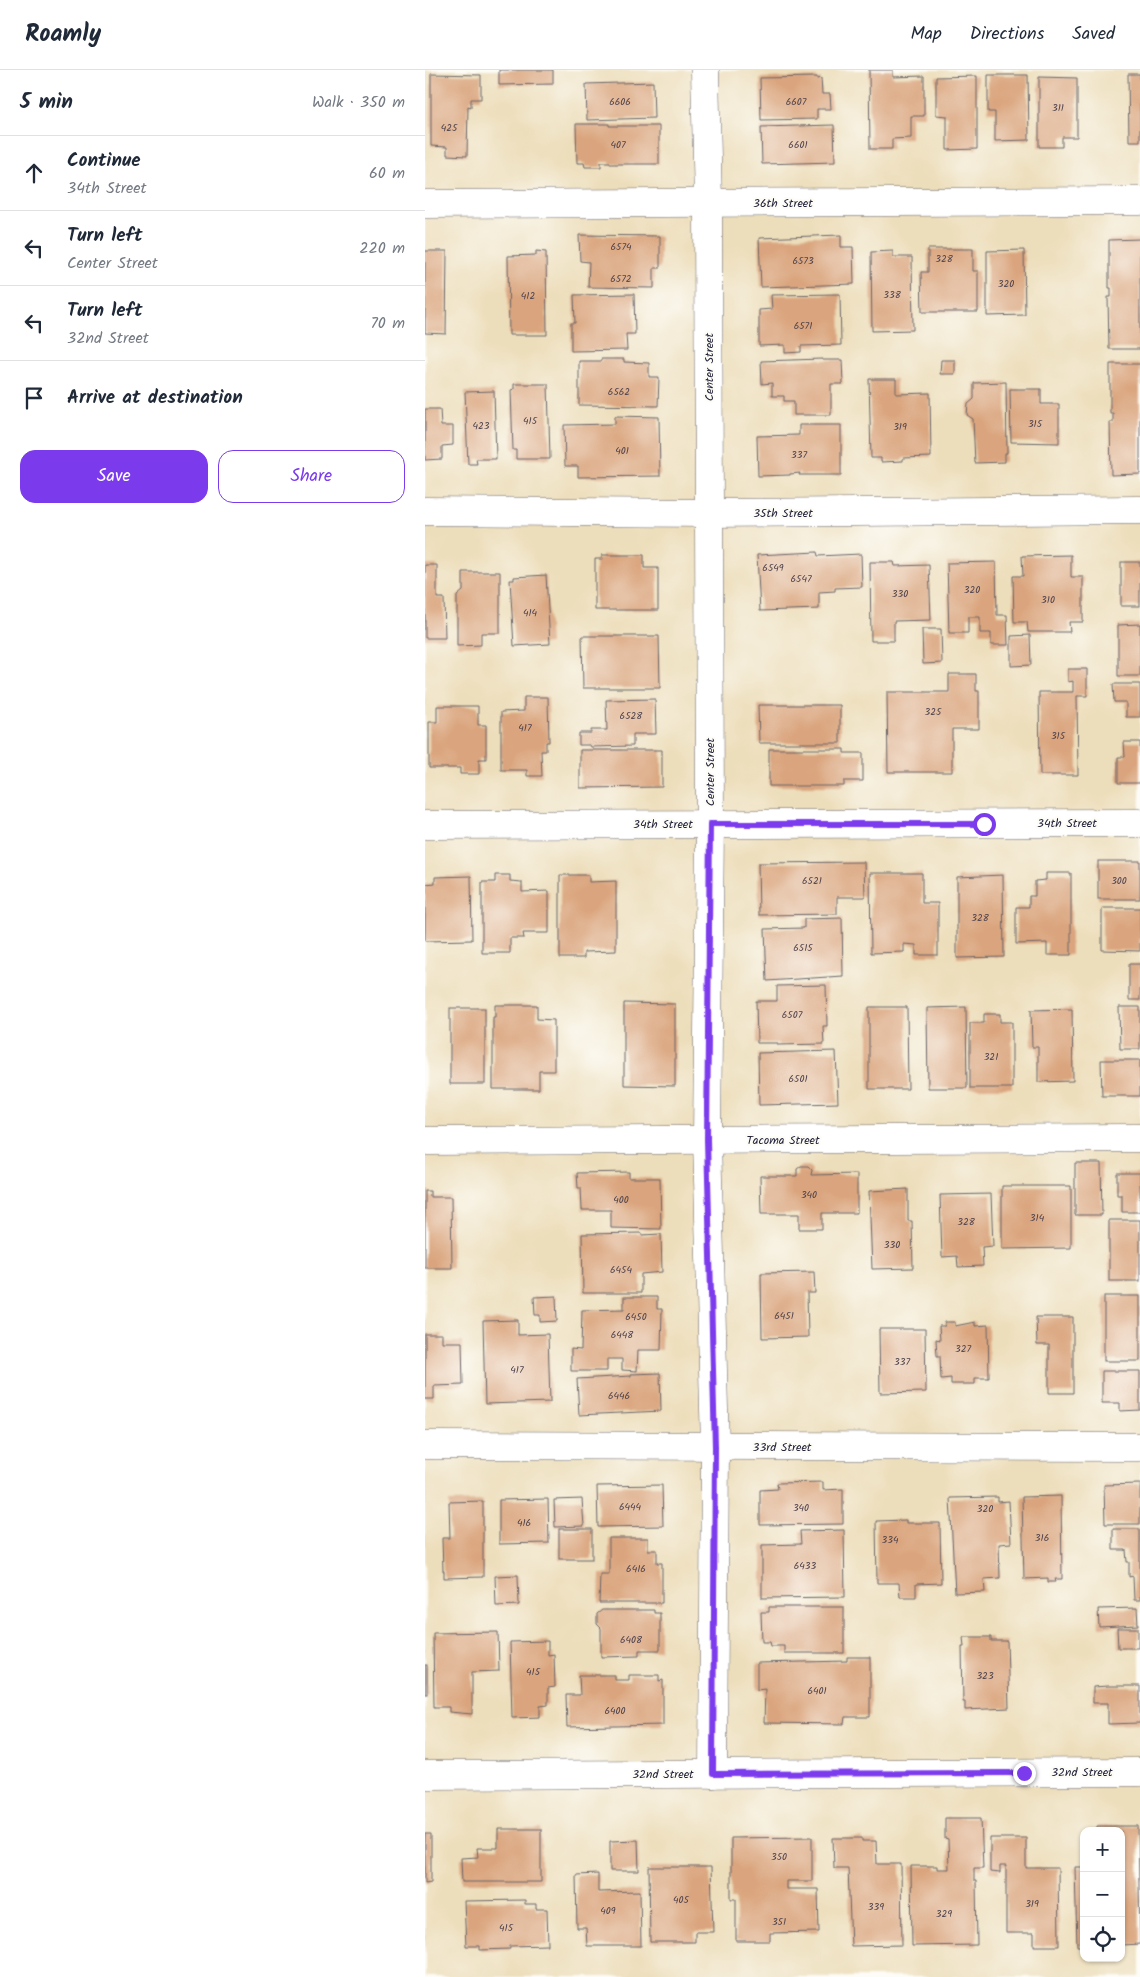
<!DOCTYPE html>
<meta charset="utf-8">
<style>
body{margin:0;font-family:Kalam,sans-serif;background:#f2f2f3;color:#1f2937}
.controls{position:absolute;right:15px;bottom:15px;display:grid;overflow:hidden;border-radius:10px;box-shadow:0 1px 4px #0004}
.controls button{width:45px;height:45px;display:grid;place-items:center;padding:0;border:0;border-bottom:1px solid #e0e1e3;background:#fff;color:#1f2937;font:25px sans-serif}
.stop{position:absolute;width:15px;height:15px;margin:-11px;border:4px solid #7c3aed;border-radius:50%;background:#fff}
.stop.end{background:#7c3aed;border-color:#fff;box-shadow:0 1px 5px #0008}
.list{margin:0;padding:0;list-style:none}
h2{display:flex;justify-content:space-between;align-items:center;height:65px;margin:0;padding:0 20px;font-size:21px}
h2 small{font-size:16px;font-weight:400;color:#747a83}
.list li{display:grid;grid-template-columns:32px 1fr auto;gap:15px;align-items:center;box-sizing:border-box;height:75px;padding:0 20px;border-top:1px solid #e0e1e3}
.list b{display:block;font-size:19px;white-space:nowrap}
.list p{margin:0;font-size:16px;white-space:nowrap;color:#747a83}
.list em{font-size:16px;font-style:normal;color:#747a83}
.actions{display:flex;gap:10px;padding:15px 20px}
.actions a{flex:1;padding:11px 0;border:1px solid #7c3aed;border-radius:15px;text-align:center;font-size:18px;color:#7c3aed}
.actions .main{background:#7c3aed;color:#fff}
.icon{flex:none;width:28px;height:28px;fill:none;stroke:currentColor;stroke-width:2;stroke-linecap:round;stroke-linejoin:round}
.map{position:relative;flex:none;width:715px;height:1907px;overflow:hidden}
header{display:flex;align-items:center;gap:30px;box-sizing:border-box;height:70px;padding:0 25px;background:#fff;border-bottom:1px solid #e0e1e3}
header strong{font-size:24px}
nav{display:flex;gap:28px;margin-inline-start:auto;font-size:18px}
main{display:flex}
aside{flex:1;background:#fff}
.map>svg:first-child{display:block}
</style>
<header>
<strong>Roamly</strong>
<nav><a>Map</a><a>Directions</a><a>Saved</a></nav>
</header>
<main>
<aside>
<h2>5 min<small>Walk · 350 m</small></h2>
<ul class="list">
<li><svg class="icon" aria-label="ahead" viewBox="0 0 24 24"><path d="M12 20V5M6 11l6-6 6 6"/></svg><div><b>Continue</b><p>34th Street</p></div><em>60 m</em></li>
<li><svg class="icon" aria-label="left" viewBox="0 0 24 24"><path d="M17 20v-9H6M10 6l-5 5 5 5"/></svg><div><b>Turn left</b><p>Center Street</p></div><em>220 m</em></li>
<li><svg class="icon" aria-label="left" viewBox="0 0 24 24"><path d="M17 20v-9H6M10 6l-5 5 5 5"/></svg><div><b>Turn left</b><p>32nd Street</p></div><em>70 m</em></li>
<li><svg class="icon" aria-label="arrive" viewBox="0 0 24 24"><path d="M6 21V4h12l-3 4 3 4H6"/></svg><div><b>Arrive at destination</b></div></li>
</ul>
<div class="actions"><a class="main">Save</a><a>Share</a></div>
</aside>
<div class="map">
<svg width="715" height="1907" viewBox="0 0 715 1907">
<rect width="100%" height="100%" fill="#fdfcf7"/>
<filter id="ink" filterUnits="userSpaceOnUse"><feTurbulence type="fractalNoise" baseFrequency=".02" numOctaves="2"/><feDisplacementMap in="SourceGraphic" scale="10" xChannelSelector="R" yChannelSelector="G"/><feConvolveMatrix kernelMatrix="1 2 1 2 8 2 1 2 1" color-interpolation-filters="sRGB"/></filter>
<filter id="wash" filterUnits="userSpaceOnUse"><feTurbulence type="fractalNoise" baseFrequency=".0096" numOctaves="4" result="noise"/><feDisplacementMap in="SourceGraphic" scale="20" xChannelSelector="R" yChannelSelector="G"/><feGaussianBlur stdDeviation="1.12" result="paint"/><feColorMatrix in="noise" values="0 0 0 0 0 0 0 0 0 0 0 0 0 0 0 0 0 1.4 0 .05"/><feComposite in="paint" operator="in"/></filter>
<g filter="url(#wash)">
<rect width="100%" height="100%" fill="#eddebb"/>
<g id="blocks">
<g fill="#daa57e">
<path d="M74,0H128V14L74,15Z"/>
<path d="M444,0H468V7L499,6V46H486V68L467,69V79H445Z"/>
<path d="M6,4L56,5V29H46V37L43,36L42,86L22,85V77L6,76Z"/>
<path d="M703,4H715V71H704Z"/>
<path d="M563,5H603L604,70L570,71V42H563Z"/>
<path d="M552,6V79L522,80V46L511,45V7Z"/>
<path d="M392,7V9L396,8L397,24H405L406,39H392V49L336,50L335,8Z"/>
<path d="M614,7L652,8V67H637V77H614Z"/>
<path d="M228,12L229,48L162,50L161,14Z"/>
<path d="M151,54H184V56H234V94H185V92H176V97H160L159,93H152Z"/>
<path d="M409,55L410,92L337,94L336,57Z"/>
<path d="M154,165L235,166V198H229V218L163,217L164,192L155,191Z"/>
<path d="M416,165V177H428L429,214L336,217L334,168Z"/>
<path d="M715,169V279H684L683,227H686V218H684V170Z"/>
<path d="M503,179H548V201H553V242H497L496,202H503Z"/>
<path d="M599,180L600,245L562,246V181Z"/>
<path d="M0,181H22L21,264L0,263Z"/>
<path d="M111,181L121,182L122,265H84L83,186L111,185Z"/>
<path d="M468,181V187H487L488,260L447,261L446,182Z"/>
<path d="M209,224L210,264H201L202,280L146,281V253H150L149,225Z"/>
<path d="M415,224L416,275L376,276V282L360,283V275L334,276V240L347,239L346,225Z"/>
<path d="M176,289H199V292L224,293V307H234L233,336L154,335V291H176Z"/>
<path d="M397,289V290H417L418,314H406V345H369V331H359V326H347V313L337,314L336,291Z"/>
<path d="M516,290H530V304H515Z"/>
<path d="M685,294H715V404L686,405L685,352H688V343H685Z"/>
<path d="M444,309H471V324L505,323L506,387L478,388V391L456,392V388H446Z"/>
<path d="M581,312L582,383H580V392L550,393L548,349L542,345L543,334L549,329V313Z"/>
<path d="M89,314H123L125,389H91V380H88L86,320L89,319Z"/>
<path d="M585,319H616V334H634V373L586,372Z"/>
<path d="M69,321L71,389H51L52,394H43L40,322Z"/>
<path d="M0,339H15L16,356H28V375L17,376V389L0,390Z"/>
<path d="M190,346L234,347L235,406L153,407V396H140L139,355L190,354Z"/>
<path d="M374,355H416V405H374L375,403L365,404V405L333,406L332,366L374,365Z"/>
<path d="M392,482L393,486L436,484L437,517L410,518V521L394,522V539L335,541L332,485Z"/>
<path d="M177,485H219V498H233V540H170V489H177Z"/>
<path d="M646,485V507H658V552H644L645,562H603L602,552H589L588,506H598L597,486Z"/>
<path d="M445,492H469L470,496L504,495L506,550L469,551V571H446Z"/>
<path d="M571,492L572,545H582L583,575H566V563H555V547H543V563H524L522,493Z"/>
<rect x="696" y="492" width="19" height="44"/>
<path d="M0,495H12V528H19L20,568H0Z"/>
<path d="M38,502H75V563H56V575L32,576V526L38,521Z"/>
<path d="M121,505L125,574L89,576L85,510H89V507Z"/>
<path d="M715,554V606H693V555Z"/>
<path d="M497,559H516L517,593L498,594Z"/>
<path d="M605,565L606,595L586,596V566Z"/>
<path d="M157,566H234L235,618H158Z"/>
<path d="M643,599H662V626H652L653,705H615L614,622H648V611L643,612Z"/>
<path d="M524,604H551V621H554V659H527V702H463L462,622H524Z"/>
<path d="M688,614H715V647H701V632H689Z"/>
<path d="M99,627H123L124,672H121V681H116L117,706H102V700H76V642L99,641Z"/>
<path d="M230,629L231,664H208V676L166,677L165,675H154V663H166V660H182L181,630Z"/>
<path d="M333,635H415V673H334Z"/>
<path d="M12,636H53V655H61V689H54V704H35V698H4V652H12Z"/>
<path d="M699,672H715V713H693V687H700Z"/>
<path d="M344,679H419V683H438V711H419V716H344Z"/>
<path d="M155,680H237V717L155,718Z"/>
<rect x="673" y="791" width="42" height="38"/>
<path d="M439,792L440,827H412V844L334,845L333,793Z"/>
<path d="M445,803H497V833H513V885H491V875L479,874V882L446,883Z"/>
<path d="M621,803H646V885H622V873L591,874V837H604V826H610V811L621,810Z"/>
<path d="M70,805H85V811L97,812V822L124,821V863H98L99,868H85V883H57V812H70Z"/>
<path d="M135,805H164V812L191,811V881L159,882V888H135Z"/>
<path d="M578,805L579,887L532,888V807Z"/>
<path d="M46,806L47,870L0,871V814L10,813V807Z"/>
<path d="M677,838H715V881L677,880Z"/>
<path d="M417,848L418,906L342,911L340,859L379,858V849Z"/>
<rect x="704" y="894" width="11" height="36"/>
<path d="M401,915L402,956H398L399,974L353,975V973H332L331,931H352V916Z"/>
<path d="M199,933L250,934V1016L199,1015Z"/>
<path d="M70,935H112V949L129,950V1001H114V1019H68V947H70Z"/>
<path d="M444,937H482L483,1019H444Z"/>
<path d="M541,937L542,1018H503L502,938Z"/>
<path d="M694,937H715V979H695Z"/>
<rect x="25" y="938" width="35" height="76"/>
<path d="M647,939L648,1011L613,1012V977H607L606,940Z"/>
<path d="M559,944H575V952H587V1018H545V953H559Z"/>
<path d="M411,981L413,1033L334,1035L333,983Z"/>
<path d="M676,990H715V1026H677Z"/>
<path d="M650,1093H676L677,1145H650Z"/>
<path d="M376,1096H383L387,1100L386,1105L432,1104V1143H397V1159H374V1144H336L335,1106H372V1099Z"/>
<path d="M204,1102V1108H235L236,1159L186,1158V1140H157L156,1118H153L152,1103Z"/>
<path d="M692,1103H715V1142H697V1125H692Z"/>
<path d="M577,1116H646V1178L577,1179Z"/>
<path d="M483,1119V1151H487L488,1198L447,1199L444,1121Z"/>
<path d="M0,1121H5V1127H26L27,1198H0Z"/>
<path d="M566,1124L568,1176L557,1177L558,1196L533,1197L532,1186L517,1187L515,1125Z"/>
<rect x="684" y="1150" width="31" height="61"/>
<path d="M216,1163L217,1165L236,1164L237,1202L216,1204V1223H158L157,1164Z"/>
<path d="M389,1202L390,1223H382L383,1267L337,1268L336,1203Z"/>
<path d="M131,1226L132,1251L115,1252V1245H110L109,1227Z"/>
<rect x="679" y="1226" width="36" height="65"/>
<path d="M199,1227H232V1239H237L236,1280H213L212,1301L197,1300V1289H182V1301H146V1279L156,1280L157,1240L199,1239Z"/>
<path d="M611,1247H648V1323H624V1275H612Z"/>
<path d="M93,1250V1265L123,1264L125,1332L60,1334L58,1251Z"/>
<path d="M520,1252H530V1256L550,1252V1256L563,1255L564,1308H550V1314H526V1308L516,1309L515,1286H512L511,1269L515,1270L514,1256H520Z"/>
<path d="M454,1259H500L501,1322L455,1323Z"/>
<path d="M0,1264H17V1272H37L38,1315L9,1316V1329H0Z"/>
<path d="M677,1301H715V1340L695,1341V1333H677Z"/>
<path d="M235,1303L236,1341L154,1345L152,1309L206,1306V1304Z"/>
<path d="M398,1412V1420L418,1419V1454L335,1455V1420L353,1419L352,1413Z"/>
<path d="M715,1414V1454H680L679,1415Z"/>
<path d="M237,1415L238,1456L173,1457L172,1416Z"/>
<path d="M636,1426L637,1509H630L631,1512H623V1508L599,1509L597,1427Z"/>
<path d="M573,1427V1432L584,1431L586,1473L574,1474L575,1508L559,1509L560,1522L530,1523L525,1428Z"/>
<path d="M123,1429L124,1473L74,1474V1430Z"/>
<path d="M157,1429L159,1456L130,1457L129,1430Z"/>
<path d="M58,1431V1507L19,1508V1501H18L17,1468H25L24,1432Z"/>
<path d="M481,1450V1453H515L516,1513L491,1514V1527H475L474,1513H452L451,1451Z"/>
<rect x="134" y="1459" width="33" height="30"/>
<path d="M688,1459H715V1530H709L708,1506L704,1507V1492H702L701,1480H688Z"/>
<path d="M419,1460L420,1527L337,1528V1475L376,1474L375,1461Z"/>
<path d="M184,1468H223V1480H232V1493H237V1533H174L175,1504H184Z"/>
<path d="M93,1505L94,1535L71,1536L70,1506Z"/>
<path d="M344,1537H419V1583H359V1576H346L345,1572H337L336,1542H344Z"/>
<path d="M712,1538L713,1555L674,1557L673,1539Z"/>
<path d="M177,1540H229V1543H235V1580H214V1586L176,1587V1558L172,1554V1544Z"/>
<path d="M692,1558H713V1578H693Z"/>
<path d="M73,1562L74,1601L47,1602V1644L24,1642V1637H9L8,1563Z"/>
<path d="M538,1567H566V1571H582L584,1638L540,1640V1632H538L537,1577H539Z"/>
<path d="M123,1571V1585L129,1584L130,1617L123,1618V1635L115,1636V1647L87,1648L85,1572Z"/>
<path d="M422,1587H445V1647H420L419,1654L339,1653L340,1619L332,1620V1593L422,1591Z"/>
<rect x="0" y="1595" width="2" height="29"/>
<path d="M154,1605H190V1610H204V1605H234V1611L238,1610V1655L142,1657L141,1625H155Z"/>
<path d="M683,1616H715V1653L683,1654V1633H668V1617Z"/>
<path d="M520,1748H556L558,1798H549V1811H551L552,1875L487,1876L486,1796H512V1799H524L523,1770L520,1769Z"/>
<path d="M672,1756H713L715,1874L696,1875V1761H672Z"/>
<path d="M73,1759H116V1812H37L36,1788L53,1787L52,1778H73Z"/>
<path d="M0,1764H6V1812L0,1813Z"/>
<path d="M387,1767V1811H361V1819H393L394,1862L345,1863V1871H311V1829H306V1768Z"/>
<path d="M408,1768H437V1771H451L452,1794H476L477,1875L426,1876L423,1798H409Z"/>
<path d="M565,1768H601V1798H633L634,1876H609V1863H581V1796H575V1803L565,1802Z"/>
<path d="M213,1770L214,1801H185V1771Z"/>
<path d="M224,1797H286L288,1862H270V1872H225Z"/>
<path d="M650,1797H659V1876H652Z"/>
<path d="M173,1804V1822L215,1821L216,1876H162L161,1858H152L151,1805Z"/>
<path d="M100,1830V1834H111V1839H122L123,1875L85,1876V1879L55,1880V1876H41L39,1831Z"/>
</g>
</g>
</g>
<g filter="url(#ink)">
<use href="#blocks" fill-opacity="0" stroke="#696468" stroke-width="1"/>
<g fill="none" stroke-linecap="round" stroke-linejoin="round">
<g stroke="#696468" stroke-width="29">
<g id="minor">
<path d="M280,0L283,133L285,754L282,1070L290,1377L288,1704"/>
<path d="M0,134L715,131"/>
<path d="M0,441L285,443L715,440"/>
<path d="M0,755L715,753"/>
<path d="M0,1071L715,1068"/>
<path d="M0,1375L715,1377"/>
<path d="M0,1705L715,1702"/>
</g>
</g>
<use href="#minor" stroke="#fff" stroke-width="28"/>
</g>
</g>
<g fill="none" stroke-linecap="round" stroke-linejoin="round" filter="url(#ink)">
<path stroke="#7c3aed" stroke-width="6" d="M559,754H285L282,1070L290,1377L288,1704L599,1703"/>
</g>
<g text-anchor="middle" stroke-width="4.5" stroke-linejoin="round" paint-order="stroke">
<g font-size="10" fill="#50434c">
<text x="195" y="35">6606</text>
<text x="371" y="35">6607</text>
<text x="633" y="41">311</text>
<text x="24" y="61">425</text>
<text x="193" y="78">407</text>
<text x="373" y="78">6601</text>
<text x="196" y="180">6574</text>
<text x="519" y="192">328</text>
<text x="378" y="194">6573</text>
<text x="196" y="212">6572</text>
<text x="581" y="217">320</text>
<text x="467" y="228">338</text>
<text x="103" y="229">412</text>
<text x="378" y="259">6571</text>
<text x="194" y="325">6562</text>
<text x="105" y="354">415</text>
<text x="610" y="357">315</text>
<text x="56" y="359">423</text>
<text x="475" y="360">319</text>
<text x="197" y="384">401</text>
<text x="374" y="388">337</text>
<text x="348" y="501">6549</text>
<text x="376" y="512">6547</text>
<text x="547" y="523">320</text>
<text x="475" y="527">330</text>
<text x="623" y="533">310</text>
<text x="105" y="546">414</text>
<text x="508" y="645">325</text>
<text x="206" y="649">6528</text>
<text x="100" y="661">417</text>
<text x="633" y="669">315</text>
<text x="387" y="814">6521</text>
<text x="694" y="814">300</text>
<text x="555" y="851">328</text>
<text x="378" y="881">6515</text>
<text x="367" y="948">6507</text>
<text x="566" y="990">321</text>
<text x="373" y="1012">6501</text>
<text x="384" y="1128">340</text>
<text x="196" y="1133">400</text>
<text x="612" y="1151">314</text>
<text x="541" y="1155">328</text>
<text x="467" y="1178">330</text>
<text x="196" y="1203">6454</text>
<text x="359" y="1249">6451</text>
<text x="211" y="1250">6450</text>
<text x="197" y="1268">6448</text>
<text x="538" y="1282">327</text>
<text x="477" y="1295">337</text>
<text x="92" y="1303">417</text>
<text x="194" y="1329">6446</text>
<text x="205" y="1440">6444</text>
<text x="376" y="1441">340</text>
<text x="560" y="1442">320</text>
<text x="99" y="1456">416</text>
<text x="617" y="1471">316</text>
<text x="465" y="1473">334</text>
<text x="380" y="1499">6433</text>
<text x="211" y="1502">6416</text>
<text x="206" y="1573">6408</text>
<text x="108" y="1605">415</text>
<text x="560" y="1609">323</text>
<text x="392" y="1624">6401</text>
<text x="190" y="1644">6400</text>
<text x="354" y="1790">350</text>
<text x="256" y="1833">405</text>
<text x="607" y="1837">319</text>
<text x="451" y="1840">339</text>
<text x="183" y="1844">409</text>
<text x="519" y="1847">329</text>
<text x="354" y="1855">351</text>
<text x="81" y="1861">415</text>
</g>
<g font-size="12" fill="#22223b" stroke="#fdfcf7">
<text x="358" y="137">36th Street</text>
<text transform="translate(284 297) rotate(-90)" y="4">Center Street</text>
<text x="358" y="447">35th Street</text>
<text transform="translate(285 702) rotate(-90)" y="4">Center Street</text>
<text x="642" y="757">34th Street</text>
<text x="238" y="758">34th Street</text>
<text x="358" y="1074">Tacoma Street</text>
<text x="357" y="1381">33rd Street</text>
<text x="657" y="1706">32nd Street</text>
<text x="238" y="1708">32nd Street</text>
</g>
</g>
</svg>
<div class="controls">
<button>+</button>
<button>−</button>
<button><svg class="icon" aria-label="locate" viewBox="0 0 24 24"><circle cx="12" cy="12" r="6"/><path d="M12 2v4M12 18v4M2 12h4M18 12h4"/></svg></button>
</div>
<div class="stop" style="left:559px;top:754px"></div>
<div class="stop end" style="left:599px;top:1703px"></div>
</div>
</main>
